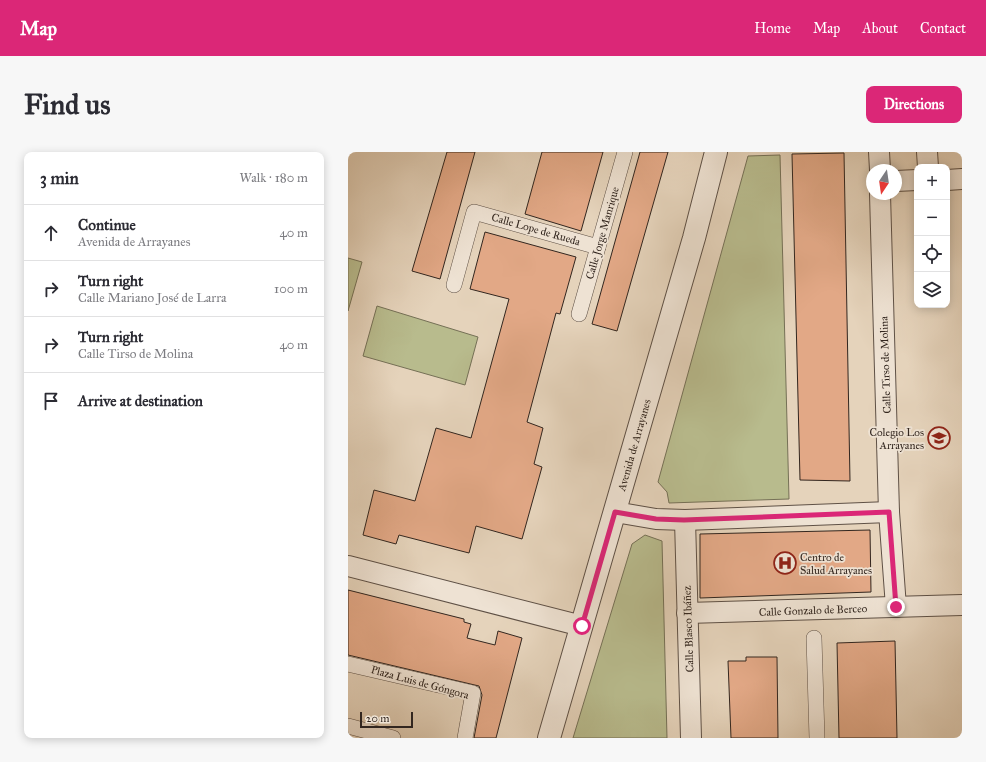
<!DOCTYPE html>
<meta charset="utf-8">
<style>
body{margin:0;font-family:"IM FELL Great Primer",serif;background:#f7f7f7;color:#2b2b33}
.controls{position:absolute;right:12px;top:12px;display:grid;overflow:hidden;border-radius:8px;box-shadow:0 2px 10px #0003}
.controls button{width:36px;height:36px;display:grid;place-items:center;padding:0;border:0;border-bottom:1px solid #e1e1e2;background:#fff;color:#2b2b33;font:20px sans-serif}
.compass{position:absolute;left:518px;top:12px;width:36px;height:36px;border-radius:50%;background:#fff;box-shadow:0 2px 10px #0003;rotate:193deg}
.scale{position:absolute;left:12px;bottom:10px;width:53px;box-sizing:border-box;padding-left:4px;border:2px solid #32261f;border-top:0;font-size:11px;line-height:14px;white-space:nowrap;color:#32261f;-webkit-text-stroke:3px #eee2d3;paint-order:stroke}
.stop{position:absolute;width:12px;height:12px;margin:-9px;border:3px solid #db2777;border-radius:50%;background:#fff}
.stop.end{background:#db2777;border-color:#fff;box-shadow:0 1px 4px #0008}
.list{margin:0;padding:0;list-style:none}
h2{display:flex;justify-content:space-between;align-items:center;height:52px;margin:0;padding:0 16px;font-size:17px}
h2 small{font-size:13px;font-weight:400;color:#7c7c81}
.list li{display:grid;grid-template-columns:26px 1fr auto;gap:12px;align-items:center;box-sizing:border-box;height:56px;padding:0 16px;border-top:1px solid #e1e1e2}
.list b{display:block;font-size:15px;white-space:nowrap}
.list p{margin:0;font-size:13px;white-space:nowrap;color:#7c7c81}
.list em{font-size:13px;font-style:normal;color:#7c7c81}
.icon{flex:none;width:22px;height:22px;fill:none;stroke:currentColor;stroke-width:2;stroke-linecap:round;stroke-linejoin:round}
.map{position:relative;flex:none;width:614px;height:586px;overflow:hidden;border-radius:8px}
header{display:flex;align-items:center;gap:24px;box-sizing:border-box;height:56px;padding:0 20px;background:#db2777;color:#fff}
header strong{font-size:19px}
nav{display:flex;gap:22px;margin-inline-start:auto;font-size:14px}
.intro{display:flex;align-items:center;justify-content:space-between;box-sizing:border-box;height:96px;padding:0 24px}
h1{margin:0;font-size:28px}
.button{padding:10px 18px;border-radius:8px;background:#db2777;color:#fff;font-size:14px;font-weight:700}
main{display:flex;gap:24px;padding:0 24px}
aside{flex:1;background:#fff;border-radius:8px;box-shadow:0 2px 10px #0003}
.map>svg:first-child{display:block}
</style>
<header>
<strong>Map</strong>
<nav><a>Home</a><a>Map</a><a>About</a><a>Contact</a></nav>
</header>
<div class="intro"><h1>Find us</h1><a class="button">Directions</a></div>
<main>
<aside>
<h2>3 min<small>Walk · 180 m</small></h2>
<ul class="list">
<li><svg class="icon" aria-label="ahead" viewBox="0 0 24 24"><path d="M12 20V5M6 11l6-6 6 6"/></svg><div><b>Continue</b><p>Avenida de Arrayanes</p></div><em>40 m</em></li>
<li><svg class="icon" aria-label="right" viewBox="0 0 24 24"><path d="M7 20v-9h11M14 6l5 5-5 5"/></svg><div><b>Turn right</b><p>Calle Mariano José de Larra</p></div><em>100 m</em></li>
<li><svg class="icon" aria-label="right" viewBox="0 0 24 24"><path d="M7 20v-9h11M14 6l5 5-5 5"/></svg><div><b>Turn right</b><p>Calle Tirso de Molina</p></div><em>40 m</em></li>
<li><svg class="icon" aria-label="arrive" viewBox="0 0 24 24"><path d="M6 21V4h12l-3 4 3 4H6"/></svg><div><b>Arrive at destination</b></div></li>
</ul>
</aside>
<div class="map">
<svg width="614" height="586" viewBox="0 0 614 586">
<rect width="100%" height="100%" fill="#e5d3bb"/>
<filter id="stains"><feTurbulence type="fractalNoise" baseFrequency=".005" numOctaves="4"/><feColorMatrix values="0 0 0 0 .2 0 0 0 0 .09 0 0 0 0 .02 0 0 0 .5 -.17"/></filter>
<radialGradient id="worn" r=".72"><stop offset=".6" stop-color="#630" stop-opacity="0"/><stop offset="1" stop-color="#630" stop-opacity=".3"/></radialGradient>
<g fill="#b8bb8d" stroke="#757056">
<path d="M432,3L441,347L321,351L319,340L310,330L400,4Z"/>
<path d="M0,106L14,110L0,159Z"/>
<path d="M29,154L130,185L117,233L15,204Z"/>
<path d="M297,383L314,389L319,586H225L284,392Z"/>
</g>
<g fill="#e2a886" stroke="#32261f">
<path d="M99,0H127L92,127L64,119Z"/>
<path d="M194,0H255L233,79L177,62Z"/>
<path d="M292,0H320L269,179L244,172Z"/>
<path d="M496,1L502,329L452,328L444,2Z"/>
<path d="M137,80L228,105L212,162L208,161L179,270L195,276L186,312L194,315L174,387L128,374L121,401L51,383L48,392L15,383L26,338L67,349L88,276L123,286L161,147L122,137Z"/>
<path d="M522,378L523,440L352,446V382Z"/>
<path d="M0,438L116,467V470L123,472L119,486L147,493L150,479L174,486L148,586H126L134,543L131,534L0,503Z"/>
<path d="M547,489L549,586H491L489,491Z"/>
<path d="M398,505H429L430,586H383L380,509H398Z"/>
</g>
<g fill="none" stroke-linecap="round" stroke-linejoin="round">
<g stroke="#5f5146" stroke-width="16">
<g id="pedestrian">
<path d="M106,133L126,60L250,95"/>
<path d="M231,162L277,0"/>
<path d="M466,486L469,586"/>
<path d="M0,512L125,541L117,586"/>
<path d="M0,574L45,586"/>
</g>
</g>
<g stroke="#5f5146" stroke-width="22">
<g id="minor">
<path d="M531,0L532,18"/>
<path d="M579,0L580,15"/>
<path d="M599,28L614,27"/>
<path d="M548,29L569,28"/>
<path d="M532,42L541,360L548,455"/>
<path d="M267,360L308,367L337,368L541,360"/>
<path d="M337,368L343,586"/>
<path d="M0,414L234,474"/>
<path d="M339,461L614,453"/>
</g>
</g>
<g stroke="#5f5146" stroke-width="24">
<path id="tertiary" d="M201,586L346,86L368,0"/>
</g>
<use href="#pedestrian" stroke="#eee2d3" stroke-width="15"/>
<use href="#minor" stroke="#eee2d3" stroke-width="20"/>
<use href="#tertiary" stroke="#eee2d3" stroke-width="22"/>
</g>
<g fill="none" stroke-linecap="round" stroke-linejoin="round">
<path stroke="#db2777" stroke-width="5" d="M234,474L267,360L308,367L336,368L541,360L548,455"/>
</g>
<defs>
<g id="school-ring" transform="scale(1.15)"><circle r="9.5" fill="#eee2d3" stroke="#8f2418" stroke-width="1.5"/><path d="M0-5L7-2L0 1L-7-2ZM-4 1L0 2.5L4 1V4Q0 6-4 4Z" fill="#8f2418"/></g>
<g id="hospital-ring" transform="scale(1.15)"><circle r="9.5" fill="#eee2d3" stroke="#8f2418" stroke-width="1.5"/><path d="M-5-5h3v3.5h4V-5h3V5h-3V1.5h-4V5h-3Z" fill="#8f2418"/></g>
</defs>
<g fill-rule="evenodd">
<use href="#school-ring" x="591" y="286"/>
<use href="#hospital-ring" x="437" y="411"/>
</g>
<g text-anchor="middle" stroke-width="3.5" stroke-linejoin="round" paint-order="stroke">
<g font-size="11" fill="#32261f" stroke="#eee2d3">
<text transform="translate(188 77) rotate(16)" y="4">Calle Lope de Rueda</text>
<text transform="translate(254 81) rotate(-74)" y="4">Calle Jorge Manrique</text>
<text transform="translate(537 213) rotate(-92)" y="4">Calle Tirso de Molina</text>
<text transform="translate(286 293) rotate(-74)" y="4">Avenida de Arrayanes</text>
<text transform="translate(465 458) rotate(-2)" y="4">Calle Gonzalo de Berceo</text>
<text transform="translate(340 477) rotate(-92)" y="4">Calle Blasco Ibáñez</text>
<text transform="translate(72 530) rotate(15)" y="4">Plaza Luis de Góngora</text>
</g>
<g font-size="11" fill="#32261f" stroke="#eee2d3" text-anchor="end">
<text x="576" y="284">Colegio Los<tspan x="576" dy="13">Arrayanes</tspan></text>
<text x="452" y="409" text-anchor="start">Centro de<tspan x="452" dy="13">Salud Arrayanes</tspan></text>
</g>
</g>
<rect width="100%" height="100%" filter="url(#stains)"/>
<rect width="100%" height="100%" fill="url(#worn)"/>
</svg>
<div class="controls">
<button>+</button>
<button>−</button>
<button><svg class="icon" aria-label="locate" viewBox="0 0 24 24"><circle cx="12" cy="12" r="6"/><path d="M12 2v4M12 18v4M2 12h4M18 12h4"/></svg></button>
<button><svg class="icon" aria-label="layers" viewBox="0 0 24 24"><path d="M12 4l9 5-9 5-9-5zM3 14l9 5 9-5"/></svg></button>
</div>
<svg class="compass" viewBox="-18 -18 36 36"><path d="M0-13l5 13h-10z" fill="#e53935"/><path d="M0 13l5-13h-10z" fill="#7c7c81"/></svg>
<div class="scale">20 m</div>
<div class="stop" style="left:234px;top:474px"></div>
<div class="stop end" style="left:548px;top:455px"></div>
</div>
</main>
